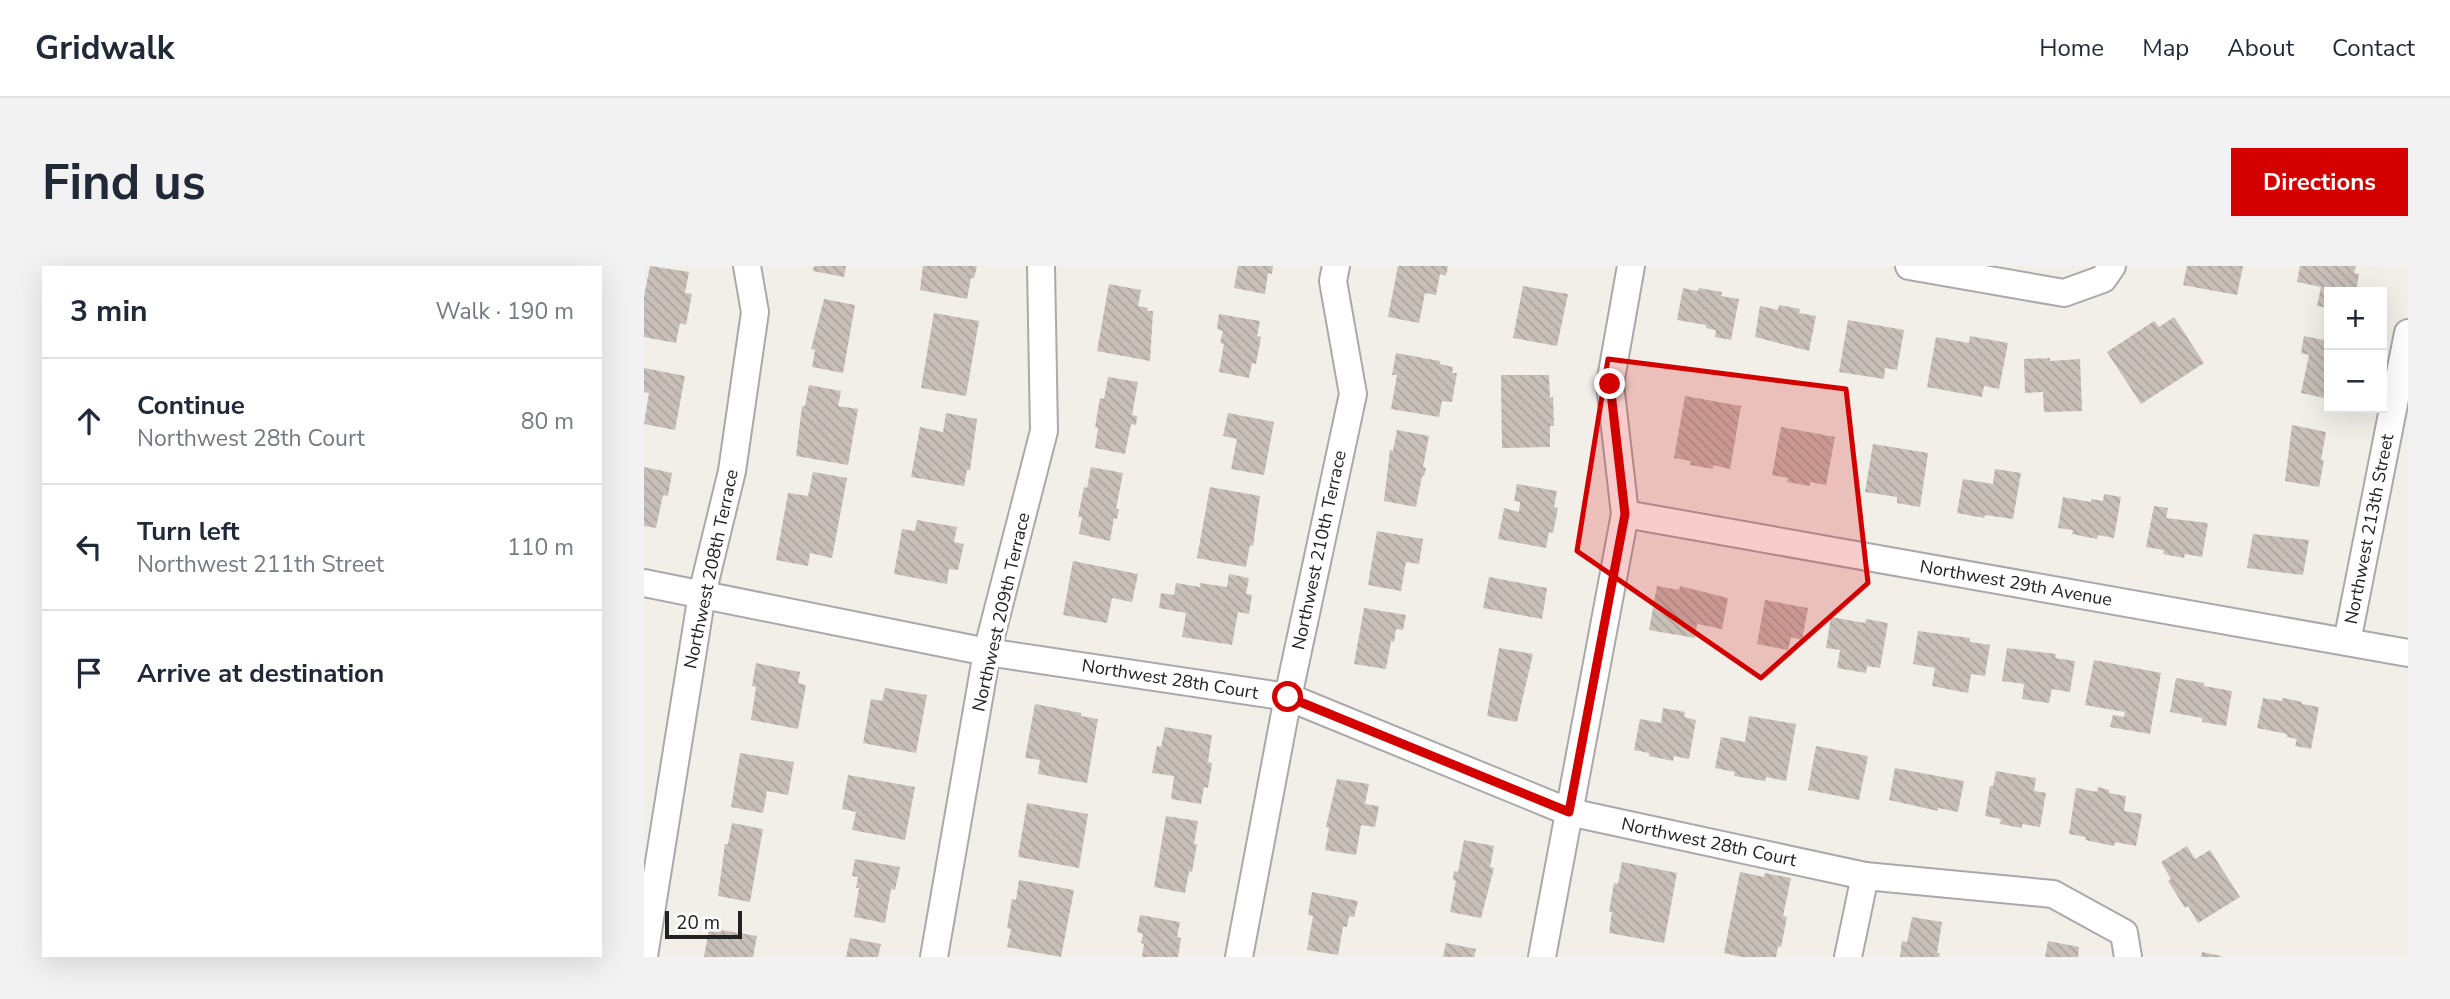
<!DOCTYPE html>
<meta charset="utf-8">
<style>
body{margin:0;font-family:"Nunito Sans",sans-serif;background:#f2f2f3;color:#1f2937}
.controls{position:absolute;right:21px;top:21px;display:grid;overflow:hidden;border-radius:0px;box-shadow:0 7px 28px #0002}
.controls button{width:63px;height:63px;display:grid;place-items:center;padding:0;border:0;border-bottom:2px solid #e0e1e3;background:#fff;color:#1f2937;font:35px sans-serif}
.scale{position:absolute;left:21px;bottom:18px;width:77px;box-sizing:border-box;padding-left:7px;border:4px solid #222;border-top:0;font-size:19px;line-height:24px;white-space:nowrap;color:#222;-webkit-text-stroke:5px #fff;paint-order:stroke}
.stop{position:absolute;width:21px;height:21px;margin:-16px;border:5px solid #d40000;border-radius:50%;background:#fff}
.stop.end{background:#d40000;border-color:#fff;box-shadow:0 2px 7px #0008}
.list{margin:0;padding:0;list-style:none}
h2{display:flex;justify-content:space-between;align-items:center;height:91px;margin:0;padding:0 28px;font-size:30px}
h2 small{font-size:23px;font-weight:400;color:#747a83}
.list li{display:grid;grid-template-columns:46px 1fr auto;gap:21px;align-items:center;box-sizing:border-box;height:126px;padding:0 28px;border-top:2px solid #e0e1e3}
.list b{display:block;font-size:26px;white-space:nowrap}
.list p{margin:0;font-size:23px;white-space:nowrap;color:#747a83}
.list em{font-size:23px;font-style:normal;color:#747a83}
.icon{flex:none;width:38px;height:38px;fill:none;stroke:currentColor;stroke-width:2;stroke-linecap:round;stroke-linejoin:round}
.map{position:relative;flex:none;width:1764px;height:691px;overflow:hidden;border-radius:0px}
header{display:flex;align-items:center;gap:42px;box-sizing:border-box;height:98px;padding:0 35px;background:#fff;border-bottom:2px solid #e0e1e3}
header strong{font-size:33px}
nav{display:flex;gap:38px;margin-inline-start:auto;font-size:24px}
.intro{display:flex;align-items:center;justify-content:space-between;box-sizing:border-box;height:168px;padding:0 42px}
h1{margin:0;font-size:49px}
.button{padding:18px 32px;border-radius:0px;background:#d40000;color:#fff;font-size:24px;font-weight:700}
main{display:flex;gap:42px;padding:0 42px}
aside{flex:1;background:#fff;border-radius:0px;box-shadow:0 7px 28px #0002}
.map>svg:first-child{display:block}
</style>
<header>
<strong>Gridwalk</strong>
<nav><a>Home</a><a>Map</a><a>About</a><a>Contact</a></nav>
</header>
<div class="intro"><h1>Find us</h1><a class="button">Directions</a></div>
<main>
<aside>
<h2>3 min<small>Walk · 190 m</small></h2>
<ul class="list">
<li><svg class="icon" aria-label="ahead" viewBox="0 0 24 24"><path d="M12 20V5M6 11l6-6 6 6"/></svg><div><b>Continue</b><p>Northwest 28th Court</p></div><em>80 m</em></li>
<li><svg class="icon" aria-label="left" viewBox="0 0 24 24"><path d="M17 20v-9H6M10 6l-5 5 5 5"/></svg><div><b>Turn left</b><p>Northwest 211th Street</p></div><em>110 m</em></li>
<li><svg class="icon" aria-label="arrive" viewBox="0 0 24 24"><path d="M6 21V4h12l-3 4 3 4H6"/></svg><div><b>Arrive at destination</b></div></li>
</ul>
</aside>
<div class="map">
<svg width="1764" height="691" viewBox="0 0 1764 691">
<defs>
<pattern id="building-back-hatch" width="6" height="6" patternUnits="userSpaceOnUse" patternTransform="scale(1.75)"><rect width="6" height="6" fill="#c7bfb8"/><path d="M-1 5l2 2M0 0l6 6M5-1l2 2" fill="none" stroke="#aba49e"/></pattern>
</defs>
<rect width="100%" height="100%" fill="#f2efe9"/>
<g fill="url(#building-back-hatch)">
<path d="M6,0L45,6L41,27L48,28L42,59L36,57L32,77L0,71V30Z"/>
<path d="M170,0H202L200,11L169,5Z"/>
<path d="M279,0H333L330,12H327L323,33L276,24Z"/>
<path d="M594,0H629L628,8L624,7L621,28L590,22Z"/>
<path d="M754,0H804L802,10L796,8L792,29L781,27L775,57L744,51Z"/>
<path d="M1543,0H1599L1593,29L1539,19Z"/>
<path d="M1656,0H1712L1710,7L1715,8L1712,26H1685V42L1673,40L1677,21L1653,16Z"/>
<path d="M465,18L497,24L494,40L504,42L503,45H509L506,95L453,85Z"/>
<path d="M879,20L924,28L913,80L869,72Z"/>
<path d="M1039,22L1054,25L1055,22L1078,26L1077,30L1095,33L1087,74L1071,71L1072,64L1062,62V59L1033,54Z"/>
<path d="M180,33L211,39L199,107L168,101L171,84L167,83Z"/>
<path d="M1135,39L1156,43L1155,47L1172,50L1165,85L1111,71L1116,40L1134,44Z"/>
<path d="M290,47L335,55L322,130L277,122Z"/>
<path d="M575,48L616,55L613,70L617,71L612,98L608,97L605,112L575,106L580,78L576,77L579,65L573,63Z"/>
<path d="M1530,51L1560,97L1497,138L1463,86L1510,55L1515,61Z"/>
<path d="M1204,54L1260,64L1253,104L1241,102L1240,113L1195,106Z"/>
<path d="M1326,70L1364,77L1355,123L1340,120L1338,131L1283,121L1292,71L1325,77Z"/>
<path d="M1660,70L1685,75V133L1657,127L1665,89L1657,87Z"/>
<path d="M752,87L796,95V98L809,101L808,107H813L808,136L798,135L795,151L747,143L753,109H748Z"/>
<path d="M1406,92V95L1436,93L1438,145L1400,146L1399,126L1381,127L1380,93Z"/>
<path d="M0,102L41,110L31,164L0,158L5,127L0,126Z"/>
<path d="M857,109H905L906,132L909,131L910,160H906V181L858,182Z"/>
<path d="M464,111L494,116L488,149L493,150L492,159L487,158L481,188L451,182L454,162L451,161L456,132L460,133Z"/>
<path d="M165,119L197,125L194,140L214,143L204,199L152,190L158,140H161Z"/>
<path d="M1041,130L1097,140L1086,203L1069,199V203L1046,199L1047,195L1030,192Z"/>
<path d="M302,147L333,153L326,204H323L320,220L267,211L276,161L299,166Z"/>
<path d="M584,147L630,156L620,209L587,203L593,173L579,170Z"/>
<path d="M1648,159L1682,166L1677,194H1680L1675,221L1641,215Z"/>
<path d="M1137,161L1191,171L1182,219L1166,216V220L1143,216L1144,212L1128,209Z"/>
<path d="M753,164L785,170L779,201L782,202L780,210H778L772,241L740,235L746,184L749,185Z"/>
<path d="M1229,178L1284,187L1276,241L1253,237V231L1221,226Z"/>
<path d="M0,201L28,207L24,230L19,229L12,262L0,260Z"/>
<path d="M447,201L479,207L472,243H475L473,253L470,252L466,275L435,268L438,251H434L440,221L443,222Z"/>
<path d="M1351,203L1377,207L1369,253L1341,249L1340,252L1313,247L1319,213L1349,218Z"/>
<path d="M169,206L203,212L188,292L166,287L164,300L132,294L144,227L164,230Z"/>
<path d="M873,218L913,225L910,241L914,242L909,267L905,266L902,282L854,273L860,242L875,246L876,236L870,235Z"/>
<path d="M566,221L616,230L609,280L606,279L602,301L553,292Z"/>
<path d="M1460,228L1477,231L1470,272L1454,269L1453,273L1428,268L1429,264L1414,262L1419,231L1447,236V233L1459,235Z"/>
<path d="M1510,240L1524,242L1522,252L1564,257L1558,291L1541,288L1540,292L1519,288L1520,284L1502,281Z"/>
<path d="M273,254L313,261L310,276L320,278L314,304L305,303L303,318L250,308L258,263L271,265Z"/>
<path d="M733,265L779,273L775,298L762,296L757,325L724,319Z"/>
<path d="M1609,268L1665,274L1659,309L1603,302Z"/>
<path d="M429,295L494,308L488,336L468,332L463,357L419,349Z"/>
<path d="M585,308L605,312L602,328L608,329L605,348L594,346L588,379L538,371L542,347L515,342L517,327L530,329L532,317L556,321V317L583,321Z"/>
<path d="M845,311L903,322L898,353L839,342Z"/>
<path d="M1013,320L1035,324L1036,320L1084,332L1078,363L1053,358L1051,372L1005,364Z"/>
<path d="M1121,334L1164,342L1158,374L1147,371L1144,384L1113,378Z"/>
<path d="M720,342L762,349L759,364L752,363L750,376L747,375L742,403L710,398Z"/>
<path d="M1187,351L1221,357L1222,353L1244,357L1236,402L1223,400L1222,407L1193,402L1196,384L1182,382Z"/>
<path d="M1274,365L1326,372V376L1346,379L1341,410L1327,408L1324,427L1288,420L1291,402L1269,398Z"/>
<path d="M855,382L889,388L873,456L843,450Z"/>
<path d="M1363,382L1412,388L1411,392L1431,395L1426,426L1408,423L1405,437L1378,433L1380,418L1358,415Z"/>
<path d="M1450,394L1517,407L1506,468L1466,461L1469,449L1480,451L1481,446L1441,439Z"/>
<path d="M112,397L156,406L154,417L162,419L154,463L107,454L112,421L108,420Z"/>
<path d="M1532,412L1560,417V420L1588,425L1582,460L1558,456V452L1526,446Z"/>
<path d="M241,422L283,429L272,487L219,477L227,433L238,435Z"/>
<path d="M1619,432L1638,435L1639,432L1649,434L1658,436V438L1675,441L1667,483L1651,480L1653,473L1643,471V468L1613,462Z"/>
<path d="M391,438L437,447V450L454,453L443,517L394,508L396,494L381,492Z"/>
<path d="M1019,442L1041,446L1040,451L1052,454L1045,493L1030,490L1029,495L1005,490V487L990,484L996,453L1017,457Z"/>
<path d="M1105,450L1152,458L1142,515L1122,511L1121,515L1090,510L1091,506L1071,502L1077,471L1101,476Z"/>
<path d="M521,461L568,469L564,496L568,497L564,522L560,521L557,538L527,533L530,510L508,507L513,480L517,481Z"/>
<path d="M1172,480L1224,490L1215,534L1164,524Z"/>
<path d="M96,487L150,496L144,529L123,525L119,547L87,541Z"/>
<path d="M1251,502L1320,515L1314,546L1294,542V545L1245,534Z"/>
<path d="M1352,505L1392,512L1390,525L1402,527L1396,561L1378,558V562L1356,558L1357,553L1341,550L1346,520H1349Z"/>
<path d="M204,509L271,521L261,574L208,564L212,546L198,543Z"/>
<path d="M693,513L725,518L721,538L735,540L731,561L717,559L712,589L681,584L685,562L682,561Z"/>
<path d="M1454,521L1465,524V527L1482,530L1480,545L1498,548L1492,580L1471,576L1470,580L1441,574L1442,571L1425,568L1432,522L1453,526Z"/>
<path d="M383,537L444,548L435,602L374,591Z"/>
<path d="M522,550L554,555L550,578H553L548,606L545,605L541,627L510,621Z"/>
<path d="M88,557L119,563L106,636L74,630L81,578H84Z"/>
<path d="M820,574L850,580L846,601L850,602L837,652L806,646L812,615L809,614L810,605L814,606Z"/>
<path d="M1543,580L1551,593L1566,584L1596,631L1554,657L1544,640L1541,642L1524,615L1527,613L1517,596Z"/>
<path d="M211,593L256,601L251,624L247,623L241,657L210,651L215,622H212L214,611L208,610Z"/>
<path d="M978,596L1033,607L1020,677L965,667L968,646H965L970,617L974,618Z"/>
<path d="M1096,606L1120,611L1121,607L1147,612L1139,650L1143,651L1137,681L1134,680L1132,691H1098L1080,687Z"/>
<path d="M375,614L430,624L417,691L363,681L367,663L363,662L368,633L372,634Z"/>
<path d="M668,626L714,635L710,651L705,650L703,661H699L694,689L663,684L669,650L664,649Z"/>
<path d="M496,649L536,656L533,671L537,672L534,691H498L500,678L497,677L499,668L493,666Z"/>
<path d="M1268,651L1298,656L1293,687H1296L1295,691H1256L1258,675L1263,676Z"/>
<path d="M65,662L113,670L109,691H60Z"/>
<path d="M206,672L237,678L234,691H202Z"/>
<path d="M1404,675L1435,681L1434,691H1401Z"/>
<path d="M802,677L832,683L830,691H799Z"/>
<path d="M1558,686L1577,690V691H1557Z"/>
</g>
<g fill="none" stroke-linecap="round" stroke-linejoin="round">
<g stroke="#a9a9a9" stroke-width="30">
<g id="minor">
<path d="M1265,0L1420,27L1459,13L1468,0"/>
<path d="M981,248L1764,387"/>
<path d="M0,317L343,386L644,431L925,546L1221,610L1409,628L1480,667L1484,691"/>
<path d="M1703,376L1764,67"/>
<path d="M0,690L58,328L88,205L111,46L103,0"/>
<path d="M290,691L343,386L400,165L397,0"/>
<path d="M595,691L644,431L709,128L689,15L692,0"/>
<path d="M898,691L981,248L966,118L987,0"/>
<path d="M1204,691L1221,610"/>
</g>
</g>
<use href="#minor" stroke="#fff" stroke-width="26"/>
</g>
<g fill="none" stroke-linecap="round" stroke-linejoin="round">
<path stroke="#d40000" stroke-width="9" d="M644,431L925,546L981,248L966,118"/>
</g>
<path fill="#d40000" fill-opacity="0.2" stroke="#d40000" stroke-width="5" stroke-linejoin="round" d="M964,93L1202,123L1224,317L1117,412L933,285Z"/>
<g text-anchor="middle" stroke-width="7" stroke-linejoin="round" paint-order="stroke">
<g font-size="18" fill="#222" stroke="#fff">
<text transform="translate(1725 263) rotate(-79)" y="6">Northwest 213th Street</text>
<text transform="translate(675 284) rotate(-78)" y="6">Northwest 210th Terrace</text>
<text transform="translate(67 303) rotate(-78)" y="6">Northwest 208th Terrace</text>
<text transform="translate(1372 317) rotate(10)" y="6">Northwest 29th Avenue</text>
<text transform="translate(357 346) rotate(-77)" y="6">Northwest 209th Terrace</text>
<text transform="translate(526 413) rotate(9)" y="6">Northwest 28th Court</text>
<text transform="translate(1065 576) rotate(12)" y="6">Northwest 28th Court</text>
</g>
</g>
</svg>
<div class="controls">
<button>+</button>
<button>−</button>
</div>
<div class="scale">20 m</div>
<div class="stop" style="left:644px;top:431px"></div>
<div class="stop end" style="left:966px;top:118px"></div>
</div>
</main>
